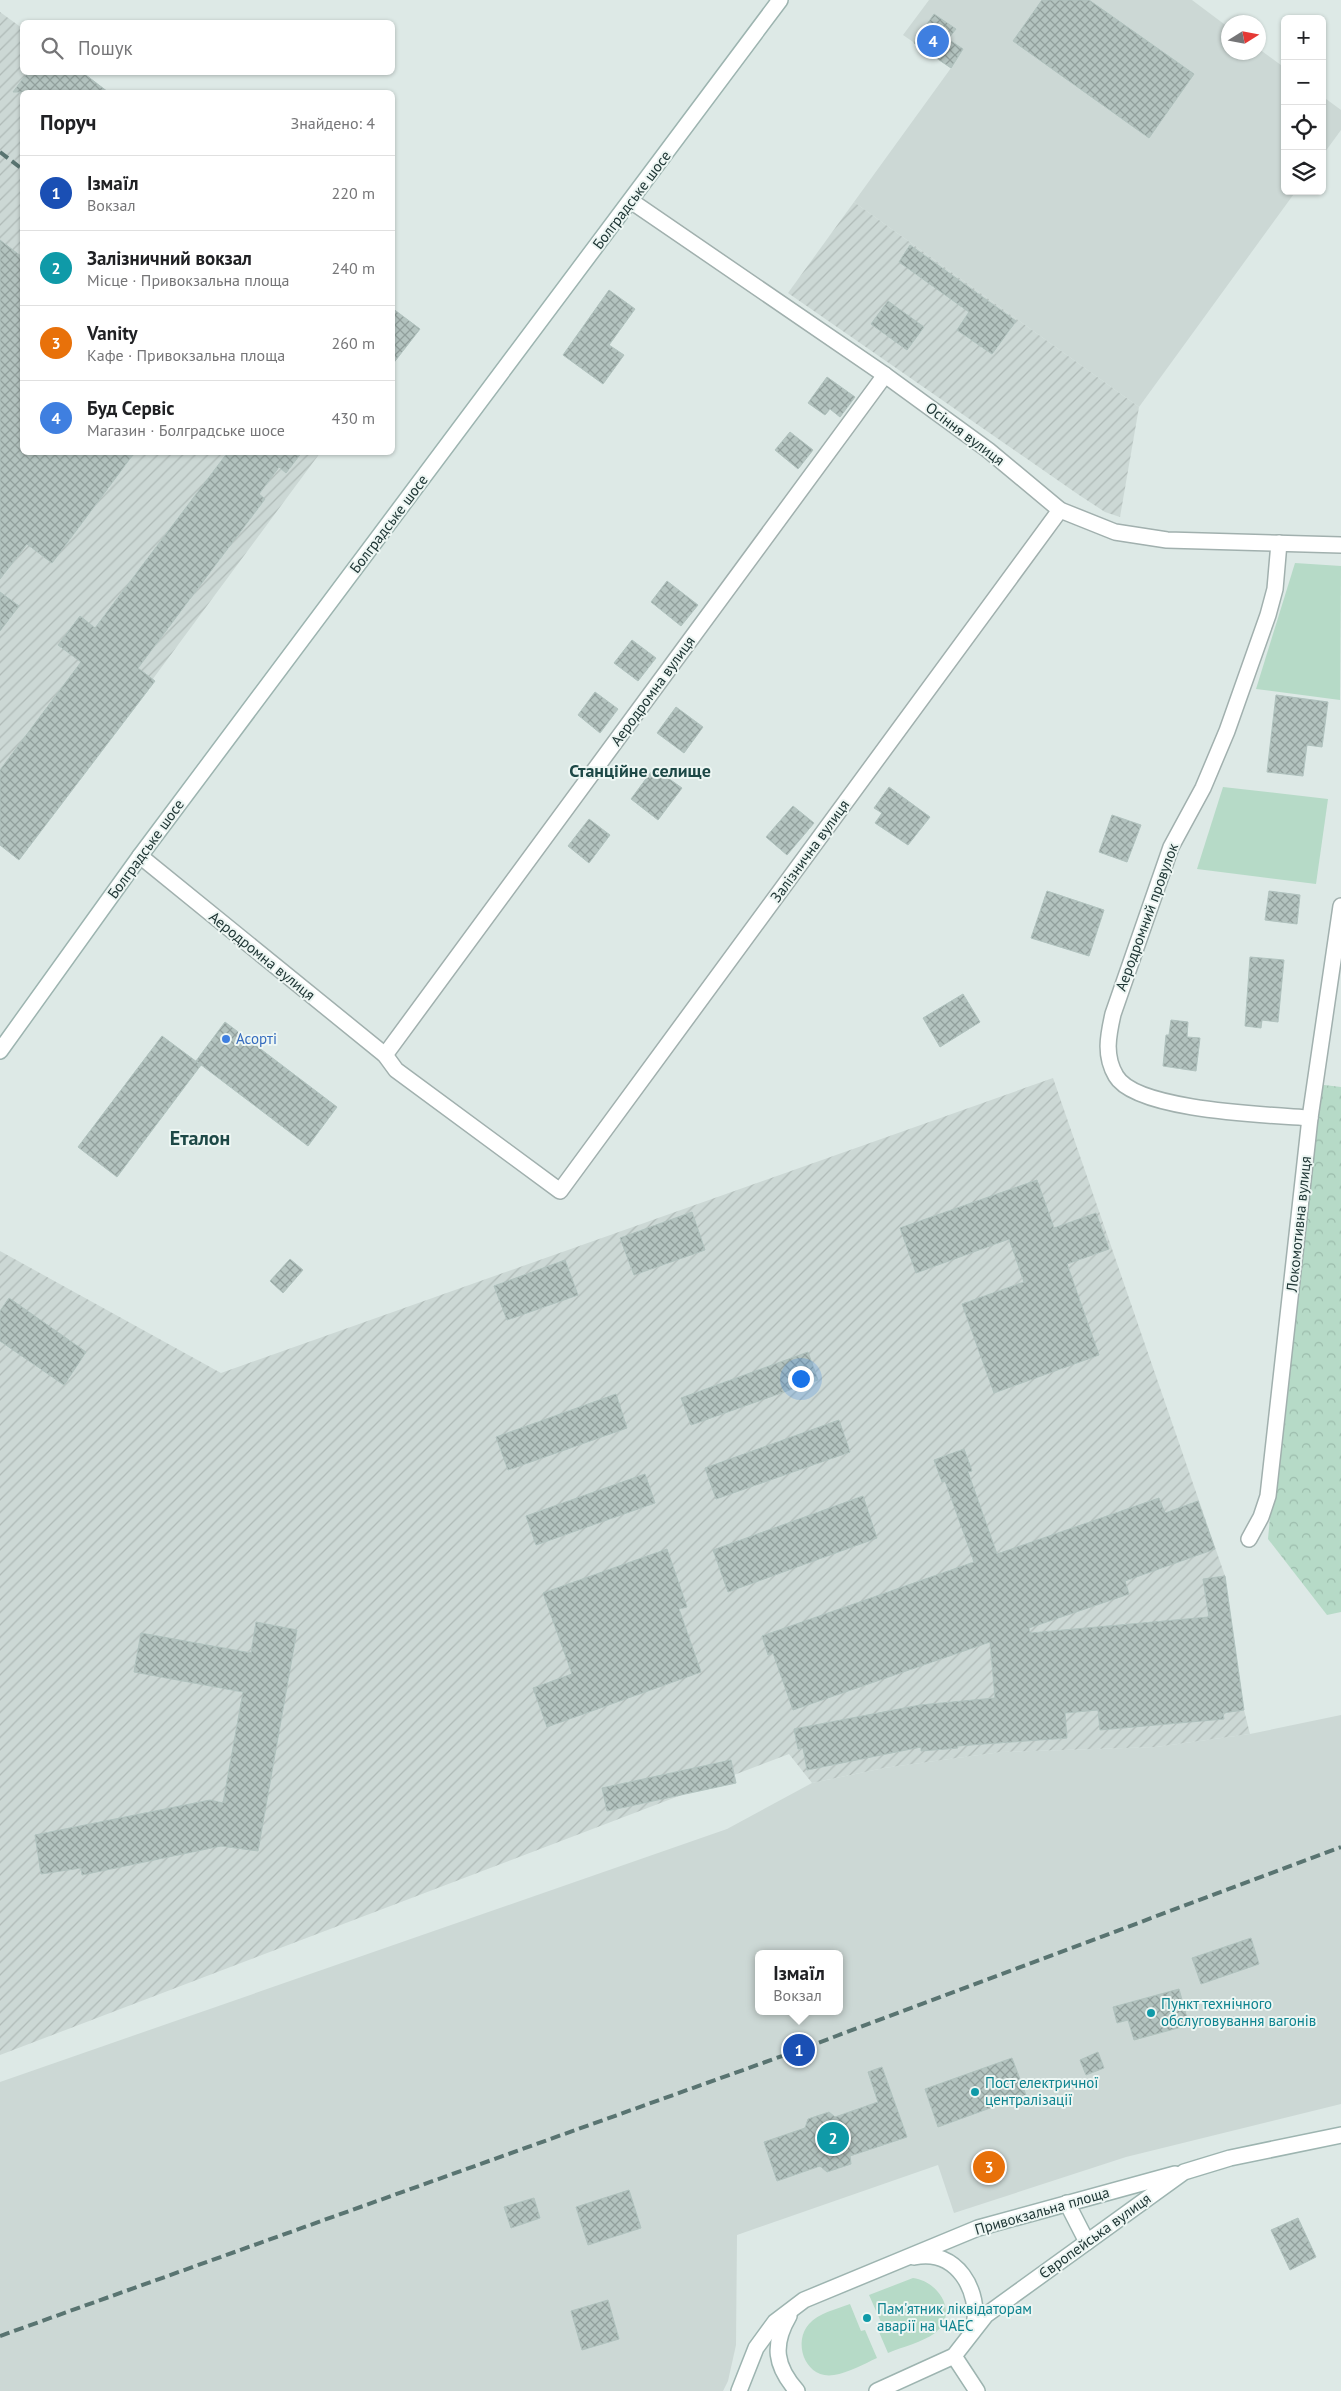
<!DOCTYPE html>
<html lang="uk">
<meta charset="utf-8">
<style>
body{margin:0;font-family:"PT Sans",sans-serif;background:#f6f6f6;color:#202124}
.controls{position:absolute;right:15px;top:15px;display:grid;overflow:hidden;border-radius:8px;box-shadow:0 1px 4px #0004}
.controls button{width:45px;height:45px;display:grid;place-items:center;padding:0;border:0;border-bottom:1px solid #e0e0e0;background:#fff;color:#202124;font:25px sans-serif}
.compass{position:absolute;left:1221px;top:15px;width:45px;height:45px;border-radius:50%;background:#fff;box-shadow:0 1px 4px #0004;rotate:79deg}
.you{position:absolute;left:800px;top:1378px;width:18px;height:18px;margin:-12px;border:4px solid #fff;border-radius:50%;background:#1a73e8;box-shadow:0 0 0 8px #1a73e833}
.badge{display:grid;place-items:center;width:32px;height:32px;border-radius:50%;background:#7c573b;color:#fff;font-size:16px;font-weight:700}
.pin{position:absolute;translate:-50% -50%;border:2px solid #fff;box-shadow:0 1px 5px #0006}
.popup{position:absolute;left:755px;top:1950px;width:88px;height:65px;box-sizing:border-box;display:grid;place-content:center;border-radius:8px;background:#fff;filter:drop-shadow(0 1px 4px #0005);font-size:16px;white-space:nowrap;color:#757577}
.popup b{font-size:19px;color:#202124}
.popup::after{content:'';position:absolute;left:50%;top:100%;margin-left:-10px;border:10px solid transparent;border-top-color:#fff}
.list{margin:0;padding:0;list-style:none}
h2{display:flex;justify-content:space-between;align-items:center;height:65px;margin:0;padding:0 20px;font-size:21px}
h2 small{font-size:16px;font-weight:400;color:#757577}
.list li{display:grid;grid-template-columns:32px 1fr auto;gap:15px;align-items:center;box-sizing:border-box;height:75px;padding:0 20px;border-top:1px solid #e0e0e0}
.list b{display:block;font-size:19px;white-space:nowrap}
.list p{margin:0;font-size:16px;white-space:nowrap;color:#757577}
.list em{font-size:16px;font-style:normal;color:#757577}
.icon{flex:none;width:28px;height:28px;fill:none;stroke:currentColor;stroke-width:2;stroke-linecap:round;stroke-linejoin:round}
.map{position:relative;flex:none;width:1341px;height:2391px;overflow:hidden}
.search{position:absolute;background:#fff;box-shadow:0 1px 4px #0004;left:20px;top:20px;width:375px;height:55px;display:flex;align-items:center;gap:12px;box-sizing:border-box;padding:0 18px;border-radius:8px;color:#757577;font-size:19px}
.panel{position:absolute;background:#fff;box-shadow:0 1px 4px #0004;left:20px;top:90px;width:375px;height:365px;border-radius:8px}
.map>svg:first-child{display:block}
</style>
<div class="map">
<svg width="1341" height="2391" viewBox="0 0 1341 2391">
<defs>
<pattern id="industrial-furrows" width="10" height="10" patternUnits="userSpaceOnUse" patternTransform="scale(1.25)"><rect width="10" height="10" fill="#ccd8d5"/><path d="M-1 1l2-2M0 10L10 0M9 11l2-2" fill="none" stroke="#afbab7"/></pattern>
<pattern id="forest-crowns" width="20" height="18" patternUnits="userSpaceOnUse" patternTransform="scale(1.25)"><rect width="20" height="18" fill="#b6dac7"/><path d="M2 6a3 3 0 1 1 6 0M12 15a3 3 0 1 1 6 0" fill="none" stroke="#9cbcac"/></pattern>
<pattern id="building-cross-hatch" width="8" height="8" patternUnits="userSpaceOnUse" patternTransform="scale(1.25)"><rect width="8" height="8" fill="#b3c3bf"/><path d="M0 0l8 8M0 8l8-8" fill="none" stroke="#919f9c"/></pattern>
</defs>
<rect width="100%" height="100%" fill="#dde9e6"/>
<g fill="#ccd8d5" fill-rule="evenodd">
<path d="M929,0H1192L1228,27V52H1258L1259,49L1285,68V191H1296L1139,407L854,202L951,68L903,35Z"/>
<path d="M1322,96L1341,110V130L1322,156Z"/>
<path d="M1341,1715V2104L1126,2157L954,2213L938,2165L737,2235L736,2345L728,2381L723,2391H0V2082L727,1829L812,1783L884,1768L1001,1752L1156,1747L1250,1734ZM759,1954H839V2011H759Z"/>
</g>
<g fill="url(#industrial-furrows)">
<path d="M0,12L22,28V72L76,73L98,92H22V452L320,453L19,860L0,845Z"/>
<path d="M854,202L1139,407L1120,517L1105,512L1079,495L788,293Z"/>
<path d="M1053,1078L1225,1576L1244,1710L1250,1734L1156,1747L1001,1752L884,1768L812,1783L789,1754L0,2055V1251L221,1373Z"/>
</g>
<g fill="#b6dac7">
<path d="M1295,563L1341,566L1340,700L1256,689Z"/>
<path d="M1223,787L1328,799L1316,884L1197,869Z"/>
<path d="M913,2278C938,2281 960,2313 935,2333C923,2342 902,2347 888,2353L876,2325L881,2322L869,2295Z"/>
<path d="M850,2304L861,2331L865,2330L877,2358C864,2364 848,2373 834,2375C806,2380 792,2343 809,2324C818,2313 837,2309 850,2304Z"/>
</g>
<path fill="url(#forest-crowns)" d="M1316,1084L1341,1087V1612L1327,1615L1268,1539L1284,1364Z"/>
<g fill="url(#building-cross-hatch)" stroke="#b0c2be">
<path d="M1042,0H1089L1194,74L1149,138L1013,41Z"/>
<path d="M934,14L956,29L948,39L963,49L951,68L914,43Z"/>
<path d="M28,72H82L108,92H13Z"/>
<path d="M0,240L22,257V452H135L52,563L27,544L0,579Z"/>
<path d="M910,245L1016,321L992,354L957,330L969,312L899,262Z"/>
<path d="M609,290L635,309L609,345L624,355L603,384L563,355Z"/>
<path d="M888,301L924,327L907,350L871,324Z"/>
<path d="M392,308L420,329L392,365Z"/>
<path d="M827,377L855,397L840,417L830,409L825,415L808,403Z"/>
<path d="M790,432L813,450L798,469L775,450Z"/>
<path d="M228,452H302L286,473L279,467L259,494L265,499L138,668L155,681L19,860L0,845V770L81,662L58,645L80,616L95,628Z"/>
<path d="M667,581L698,605L681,626L651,602Z"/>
<path d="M0,592L19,606L0,631Z"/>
<path d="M632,640L656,658L638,681L614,663Z"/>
<path d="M595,692L618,709L600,733L578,715Z"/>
<path d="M1276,695L1328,702L1322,747L1307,745L1303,776L1267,772Z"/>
<path d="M676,707L703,727L684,753L657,733Z"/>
<path d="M654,768L682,788L658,820L631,799Z"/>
<path d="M889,787L930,817L908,845L875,823L882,813L874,808Z"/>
<path d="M793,806L814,823L787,855L766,837Z"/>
<path d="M1112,815L1141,825L1127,862L1099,852Z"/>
<path d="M589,819L610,835L589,863L568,846Z"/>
<path d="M1047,891L1104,910L1089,956L1031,938Z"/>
<path d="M1269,891L1300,895L1297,924L1265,920Z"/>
<path d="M1250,957L1284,960L1278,1022L1262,1020L1261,1028L1245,1026Z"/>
<path d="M963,994L980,1022L940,1047L923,1018Z"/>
<path d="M1171,1020L1188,1022L1187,1037L1200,1038L1196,1071L1163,1066L1166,1035H1169Z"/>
<path d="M225,1022L337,1107L308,1146L196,1061Z"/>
<path d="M162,1036L201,1065L117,1177L78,1147Z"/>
<path d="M1037,1180L1054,1228L1096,1213L1109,1249L1067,1264L1099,1355L994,1393L962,1304L1024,1282L1009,1239L916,1273L900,1228Z"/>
<path d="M692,1212L705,1250L634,1275L620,1238Z"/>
<path d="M290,1259L303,1270L283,1293L270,1281Z"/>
<path d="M565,1260L578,1295L507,1320L494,1286Z"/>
<path d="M9,1298L86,1352L64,1385L0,1341V1311Z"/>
<path d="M808,1352L818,1380L691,1425L681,1398Z"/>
<path d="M616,1394L627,1428L508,1470L496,1437Z"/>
<path d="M839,1420L850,1452L716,1499L705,1468Z"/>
<path d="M964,1449L972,1471L968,1472L997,1554L1159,1498L1165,1513L1198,1501L1215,1549L1125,1581L1129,1594L1029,1628L1030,1633L1209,1617L1203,1579L1225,1576L1244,1710L1223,1713L1224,1719L1100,1730L1098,1710L1065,1713L1067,1738L957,1746L958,1748L921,1751V1747L807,1770L803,1748L798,1749L794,1729L920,1705L995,1698L990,1642L793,1710L773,1653L768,1655L762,1636L974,1562L945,1481L942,1482L934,1460Z"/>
<path d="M645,1474L655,1503L536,1545L526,1516Z"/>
<path d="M863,1496L877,1538L728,1592L713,1550Z"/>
<path d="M667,1549L687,1607L679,1609L701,1672L547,1727L533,1688L572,1674L543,1593Z"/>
<path d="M256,1622L297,1630L258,1851L221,1846L82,1875L81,1868L41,1874L35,1835L210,1800L223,1803L243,1692L134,1672L141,1633L251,1653Z"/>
<path d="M731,1760L736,1783L607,1811L602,1788Z"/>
<path d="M1251,1938L1259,1964L1201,1984L1192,1958Z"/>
<path d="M1179,1989L1189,2025L1134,2040L1128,2020L1117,2023L1113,2007Z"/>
<path d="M1098,2052L1104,2068L1086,2075L1080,2060Z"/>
<path d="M1012,2058L1026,2095L938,2127L925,2089Z"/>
<path d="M882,2067L907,2137L850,2156L851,2164L827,2172L820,2166L777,2181L764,2142L805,2128L808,2119L829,2112L835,2117L878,2102L868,2072Z"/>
<path d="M996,2156L1001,2171L982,2178L977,2163Z"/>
<path d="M629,2190L641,2228L588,2245L576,2207Z"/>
<path d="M534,2198L540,2218L511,2228L504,2207Z"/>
<path d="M1298,2218L1316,2257L1290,2270L1271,2230Z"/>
<path d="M608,2300L619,2339L582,2350L571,2311Z"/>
</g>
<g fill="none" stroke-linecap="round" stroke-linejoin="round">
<g stroke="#a1b0ae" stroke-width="18">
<g id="street">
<path d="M631,201L885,375L988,450L1060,510L1115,532L1167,540L1341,545"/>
<path d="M1279,543L1275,589L1268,615L1227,731L1203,788L1171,847L1113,1014C1108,1036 1104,1056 1116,1076C1136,1111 1271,1115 1310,1118"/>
<path d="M140,856L385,1055L396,1070L560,1191L1060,510"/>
<path d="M385,1055L885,375"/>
<path d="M1249,1539L1261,1517L1268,1496L1310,1118L1341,906"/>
</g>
</g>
<g stroke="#9db4b0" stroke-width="18">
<g id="secondary">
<path d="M0,1051L140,856L780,0"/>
<path d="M1067,2203L1087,2242"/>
<path d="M914,2257C957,2248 981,2291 974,2328"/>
<path d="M789,2316C772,2345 775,2366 797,2391"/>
<path d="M954,2356L977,2391"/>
<path d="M739,2391L756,2348L775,2322L804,2300L978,2228L1175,2174"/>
<path d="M877,2391L954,2356L986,2315L1184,2172L1230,2158L1341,2135"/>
</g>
</g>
<use href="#street" stroke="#fff" stroke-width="15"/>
<use href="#secondary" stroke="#fff" stroke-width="15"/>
<g stroke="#597471" stroke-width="4" stroke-dasharray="10 5" stroke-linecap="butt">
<path d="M0,152L22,169"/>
<path d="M0,2336L799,2050L1341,1847"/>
</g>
</g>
<circle fill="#3f7fe0" stroke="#edf6f3" stroke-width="2" cx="226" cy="1039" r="5"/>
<g fill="#0f9aa8" stroke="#edf6f3" stroke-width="2">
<circle cx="1151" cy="2013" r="5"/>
<circle cx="975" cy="2092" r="5"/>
<circle cx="867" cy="2318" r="5"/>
</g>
<g text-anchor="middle" stroke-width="4" stroke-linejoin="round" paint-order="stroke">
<g font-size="15" fill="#203736" stroke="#edf6f3">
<text transform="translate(632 200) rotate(-53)" y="5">Болградське шосе</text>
<text transform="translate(965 434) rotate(37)" y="5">Осіння вулиця</text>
<text transform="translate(389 524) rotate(-53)" y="5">Болградське шосе</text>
<text transform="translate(653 691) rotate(-54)" y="5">Аеродромна вулиця</text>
<text transform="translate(146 849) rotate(-54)" y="5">Болградське шосе</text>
<text transform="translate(810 851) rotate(-54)" y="5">Залізнична вулиця</text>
<text transform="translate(1147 917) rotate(-70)" y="5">Аеродромний провулок</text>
<text transform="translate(262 956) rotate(39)" y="5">Аеродромна вулиця</text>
<text transform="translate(1299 1224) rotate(-84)" y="5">Локомотивна вулиця</text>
<text transform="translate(1042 2211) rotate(-16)" y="5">Привокзальна площа</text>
<text transform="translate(1095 2236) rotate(-36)" y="5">Європейська вулиця</text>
</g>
<g font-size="15" fill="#366cbe" stroke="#edf6f3" text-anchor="start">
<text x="236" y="1044">Асорті</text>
</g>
<g font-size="15" fill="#0d838f" stroke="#edf6f3" text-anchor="start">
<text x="1161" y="2009">Пункт технічного<tspan x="1161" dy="17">обслуговування вагонів</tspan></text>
<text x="985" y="2088">Пост електричної<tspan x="985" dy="17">централізації</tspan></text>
<text x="877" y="2314">Пам'ятник ліквідаторам<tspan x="877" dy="17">аварії на ЧАЕС</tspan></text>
</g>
<g font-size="18" font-weight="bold" fill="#1d4846" stroke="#edf6f3">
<text x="640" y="777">Станційне селище</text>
</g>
<g font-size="20" font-weight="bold" fill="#1d4846" stroke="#edf6f3">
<text x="200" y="1145">Еталон</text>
</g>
</g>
</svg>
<div class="controls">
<button>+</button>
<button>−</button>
<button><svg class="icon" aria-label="locate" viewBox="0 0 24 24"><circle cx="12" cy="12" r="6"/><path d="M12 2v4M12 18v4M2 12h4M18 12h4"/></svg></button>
<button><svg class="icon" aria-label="layers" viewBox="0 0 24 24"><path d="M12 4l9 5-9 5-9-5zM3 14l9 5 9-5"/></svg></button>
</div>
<svg class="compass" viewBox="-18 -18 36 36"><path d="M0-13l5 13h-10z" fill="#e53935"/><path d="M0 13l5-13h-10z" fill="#757577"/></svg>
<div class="you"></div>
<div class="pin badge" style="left:799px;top:2050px;background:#1a4fb4">1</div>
<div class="popup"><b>Ізмаїл</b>Вокзал</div>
<div class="pin badge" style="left:833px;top:2138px;background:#0f9aa8">2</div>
<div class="pin badge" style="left:989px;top:2167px;background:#e8710a">3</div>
<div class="pin badge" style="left:933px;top:41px;background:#3f7fe0">4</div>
<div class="search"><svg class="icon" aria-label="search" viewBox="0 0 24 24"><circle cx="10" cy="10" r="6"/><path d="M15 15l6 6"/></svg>Пошук</div>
<section class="panel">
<h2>Поруч<small>Знайдено: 4</small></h2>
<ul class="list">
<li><span class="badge" style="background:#1a4fb4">1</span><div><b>Ізмаїл</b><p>Вокзал</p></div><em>220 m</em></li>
<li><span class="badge" style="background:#0f9aa8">2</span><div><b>Залізничний вокзал</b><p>Місце · Привокзальна площа</p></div><em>240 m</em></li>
<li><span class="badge" style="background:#e8710a">3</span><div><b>Vanity</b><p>Кафе · Привокзальна площа</p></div><em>260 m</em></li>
<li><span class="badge" style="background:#3f7fe0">4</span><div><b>Буд Сервіс</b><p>Магазин · Болградське шосе</p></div><em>430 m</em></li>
</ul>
</section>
</div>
